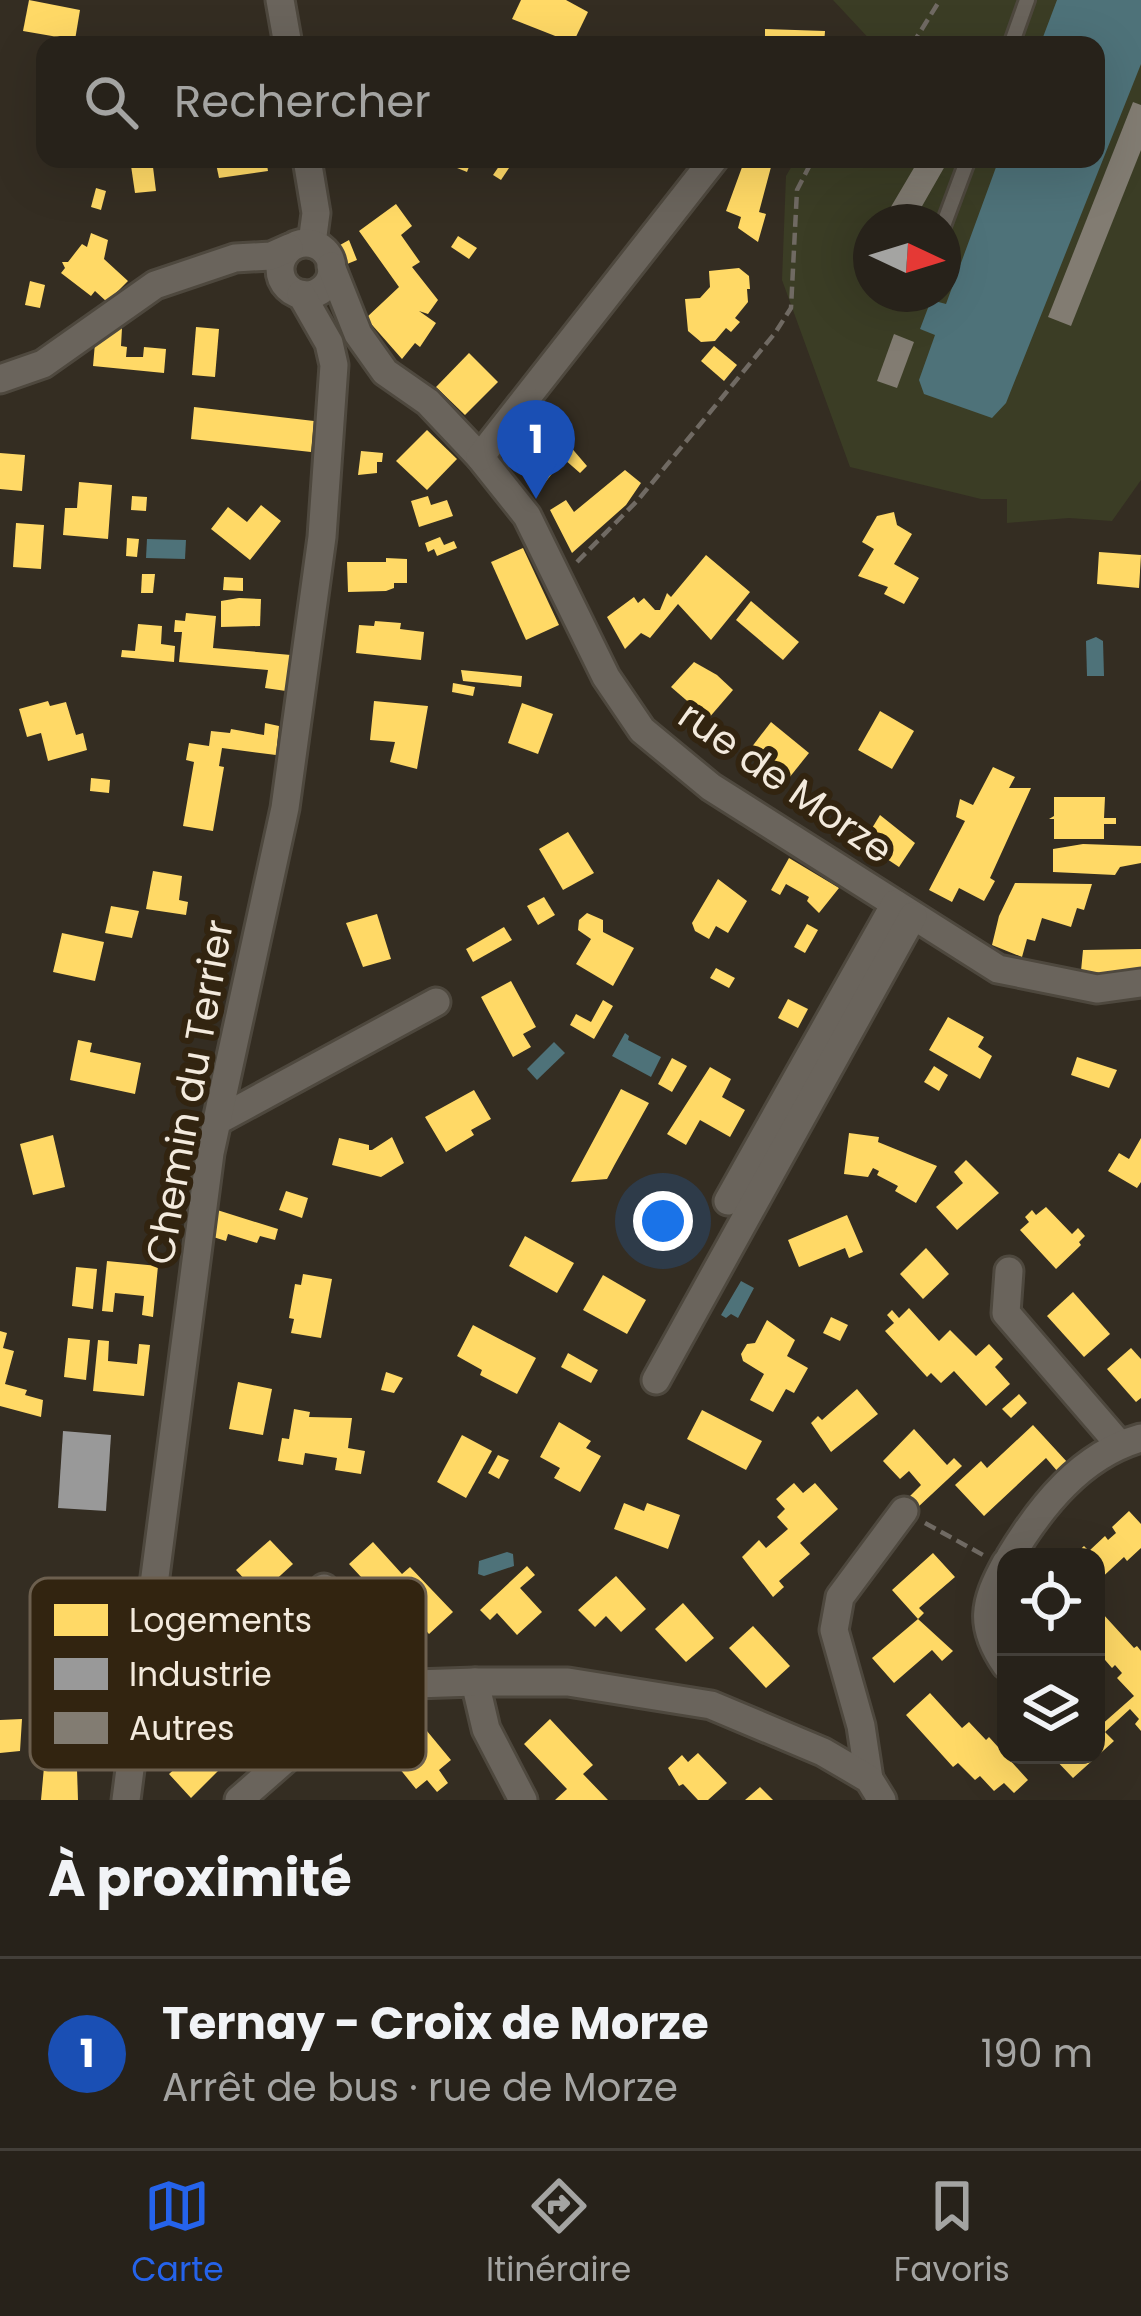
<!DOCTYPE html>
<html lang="fr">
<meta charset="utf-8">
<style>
body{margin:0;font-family:Poppins,sans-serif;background:#2f2a23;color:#f1f3f6}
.controls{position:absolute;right:36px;bottom:36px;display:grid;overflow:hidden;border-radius:24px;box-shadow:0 12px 48px #0002}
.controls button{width:108px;height:108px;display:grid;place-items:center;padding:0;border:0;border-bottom:3px solid #433f39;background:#27221a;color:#f1f3f6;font:60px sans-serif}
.compass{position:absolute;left:853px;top:204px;width:108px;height:108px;border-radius:50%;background:#27221a;box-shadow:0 12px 48px #0002;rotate:94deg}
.you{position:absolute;left:663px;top:1221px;width:42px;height:42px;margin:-30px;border:9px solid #fff;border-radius:50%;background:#1a73e8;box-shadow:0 0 0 18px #1a73e833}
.badge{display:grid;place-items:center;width:78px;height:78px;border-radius:50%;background:#2563eb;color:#fff;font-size:39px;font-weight:700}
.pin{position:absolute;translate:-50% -99px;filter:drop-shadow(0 3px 6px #0008)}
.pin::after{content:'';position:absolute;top:63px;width:42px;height:36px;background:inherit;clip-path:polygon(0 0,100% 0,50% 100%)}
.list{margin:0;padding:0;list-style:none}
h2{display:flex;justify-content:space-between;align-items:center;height:156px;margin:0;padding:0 48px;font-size:51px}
h2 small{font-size:39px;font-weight:400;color:#a4a4a2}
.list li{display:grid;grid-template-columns:78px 1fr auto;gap:36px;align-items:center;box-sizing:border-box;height:192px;padding:0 48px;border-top:3px solid #433f39}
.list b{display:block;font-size:45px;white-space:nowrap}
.list p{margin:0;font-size:39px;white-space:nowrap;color:#a4a4a2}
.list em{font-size:39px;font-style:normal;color:#a4a4a2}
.icon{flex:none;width:66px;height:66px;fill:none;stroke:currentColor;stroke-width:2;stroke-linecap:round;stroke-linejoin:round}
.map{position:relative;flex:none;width:1141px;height:1800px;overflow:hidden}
.search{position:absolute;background:#27221a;box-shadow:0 12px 48px #0002;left:36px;right:36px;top:36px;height:132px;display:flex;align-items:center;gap:30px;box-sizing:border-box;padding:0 42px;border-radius:24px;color:#a4a4a2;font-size:45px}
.sheet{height:348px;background:#27221a}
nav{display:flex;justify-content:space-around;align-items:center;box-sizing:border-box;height:168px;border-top:3px solid #433f39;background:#27221a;font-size:33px;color:#a4a4a2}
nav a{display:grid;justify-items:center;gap:6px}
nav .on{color:#2563eb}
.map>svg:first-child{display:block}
</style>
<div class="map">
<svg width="1141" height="1800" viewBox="0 0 1141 1800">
<rect width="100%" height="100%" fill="#342d22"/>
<path fill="#3b3d25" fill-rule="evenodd" d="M833,0H1141V480L1112,521L1069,518L1007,523V499H981L850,467L782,280L786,176L796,159H1096V45H875ZM871,222H943V294H871Z"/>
<g fill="#4e7279">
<path d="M1057,0H1141V64L1006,403L992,418L924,394L919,380L935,335L920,329L931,300L946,304L999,159H1096V45H1040Z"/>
<path d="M147,539L186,540L185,559L146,558Z"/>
<path d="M1096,637L1103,641L1104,676H1087L1086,641Z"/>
<path d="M625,1033L629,1036L628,1040L661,1057L651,1077L612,1056Z"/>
<path d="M554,1042L565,1053L537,1080L527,1069Z"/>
<path d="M741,1281L754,1288L738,1318L731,1314L726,1318L721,1315Z"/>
<path d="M507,1552L513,1554L514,1566L484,1576L478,1574L479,1561Z"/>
</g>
<g fill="#ffd966">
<path d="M29,0L80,10L75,40L23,31Z"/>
<path d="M521,0H566L588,12L573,43L512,19Z"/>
<path d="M765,29L825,31L824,45H765Z"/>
<path d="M130,159H152L156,191L135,193Z"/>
<path d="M215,159H266L268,171L219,178Z"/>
<path d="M435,159H472L467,172Z"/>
<path d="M504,159H515L501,180L493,175Z"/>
<path d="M745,159L771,167L759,212L766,214L758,242L738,228L741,217L726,211Z"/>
<path d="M96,188L106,191L101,210L91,207Z"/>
<path d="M396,204L412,226L401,235L420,262L412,267L438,300L428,314L419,311L436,323L420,347L415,343L402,359L366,318L399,287L359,231Z"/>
<path d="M91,233L108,240L104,259L128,281L107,302L95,291L91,296L61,273L65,268L62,262H68L82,244L87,247Z"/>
<path d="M458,236L477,248L469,259L451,247Z"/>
<path d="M349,240L357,260L347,264L340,245Z"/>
<path d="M739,268L749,276L750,289H747L748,302L735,318L740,322L731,332L726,328L715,341L701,342L688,331L685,299L700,298L710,287L709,271Z"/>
<path d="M30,281L45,285L40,308L25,305Z"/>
<path d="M196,327L219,329L215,377L192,375Z"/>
<path d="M122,328L121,346L127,347L126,357H143L144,347L166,349L164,373L93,366L95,343L108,332Z"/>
<path d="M714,346L737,365L724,381L701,361Z"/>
<path d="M469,353L498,382L465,415L436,387Z"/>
<path d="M194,407L314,421L311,452L191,439Z"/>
<path d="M427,430L457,459L427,490L396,461Z"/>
<path d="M563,438L587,466L580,473L564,459L539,490L529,477Z"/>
<path d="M361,451L383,453L382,462H377V473L358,475Z"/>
<path d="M0,453L25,455L22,491L0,489Z"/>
<path d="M625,470L641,483L626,505L572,553L550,510L566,500L574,512Z"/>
<path d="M79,482L112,485L108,539L63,535L65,508H77Z"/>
<path d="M132,496L147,497L146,511L131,510Z"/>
<path d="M428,496L431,505L447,500L453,516L419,527L411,501Z"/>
<path d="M261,505L281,521L250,560L211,529L228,507L247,522Z"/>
<path d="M894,512L897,525L912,534L894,564L919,578L904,604L884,594L888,587L858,576L874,549L862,542L877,516Z"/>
<path d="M16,523L44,525L41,569L13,567Z"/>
<path d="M440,537L444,545L454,541L457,548L437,556L434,549L428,552L425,543Z"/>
<path d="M127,538L139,539L137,557L126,556Z"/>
<path d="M523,548L559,625L526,640L491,562Z"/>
<path d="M1099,552L1141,555L1139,588L1097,584Z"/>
<path d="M706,555L750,592L711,640L678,604L650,638L641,633L625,649L607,617L634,597L638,603L644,598L655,610H660L667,593L671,597Z"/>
<path d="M386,558L407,559V583H394V588L386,591L348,592L347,562H386Z"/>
<path d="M142,574H155L153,593H141Z"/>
<path d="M224,577L243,578V591L223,590Z"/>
<path d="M239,598L261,599L260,626L221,627V601Z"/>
<path d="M751,601L799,642L783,660L736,620Z"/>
<path d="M186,613L216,616L213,648L291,655L286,691L265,688L268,670L179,662L182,632H174L175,620L185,621Z"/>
<path d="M375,621L401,623L400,629L424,632L421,660L356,653L359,625L374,626Z"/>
<path d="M138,624L162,626L161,644L175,646L174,662L121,657L122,650L135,651Z"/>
<path d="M694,662L717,675L733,690L708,719L671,687Z"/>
<path d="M461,670L522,676L521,687L463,681Z"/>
<path d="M453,683L475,687L473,696L452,692Z"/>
<path d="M48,701L50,706L66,702L76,735L83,733L87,750L48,761L41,733L27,737L19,709Z"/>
<path d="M374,701L428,706L417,769L390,762L395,742L370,740Z"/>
<path d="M522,703L553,714L538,754L508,743Z"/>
<path d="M880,711L914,731L892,769L858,750Z"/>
<path d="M771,722L809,753L789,778L751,748Z"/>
<path d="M265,723L279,726L276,755L222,748L219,766L224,767L213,831L183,826L194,762L186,760L189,743L209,746L211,731L230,733L231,729L264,735Z"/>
<path d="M993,767L1015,777L1009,788H1031L990,878L995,881L984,901L959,888L952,902L929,890L965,821L956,817L960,799L973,805Z"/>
<path d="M91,778L110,780L109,793L90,791Z"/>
<path d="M1054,797H1105L1104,818H1116V824H1104V839H1054V819H1049L1054,816Z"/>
<path d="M880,815L915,843L899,867L863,843Z"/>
<path d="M568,832L594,873L563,890L539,849Z"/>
<path d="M1083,844L1141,846V863L1120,867L1115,875L1053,872V849Z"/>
<path d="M789,858L839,888L819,913L807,901L809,897L786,884L780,895L771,890Z"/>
<path d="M153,871L182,876L179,900L188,902L186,915L146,909Z"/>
<path d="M718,879L747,901L728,933L716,926L709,939L695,931L692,923Z"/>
<path d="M1015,883L1092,884L1084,910L1077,908L1071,927L1042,918L1035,941L1027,939L1022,957L992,945L999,916Z"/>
<path d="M544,897L555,915L538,925L527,906Z"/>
<path d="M111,906L139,911L132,938L105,933Z"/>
<path d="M587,913L603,920V932L634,948L613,986L576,964L591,939L578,930L579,920Z"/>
<path d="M377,914L391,959L363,967L346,923Z"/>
<path d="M807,924L818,930L805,953L794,947Z"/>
<path d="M504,927L512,940L473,962L466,949Z"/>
<path d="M62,933L104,942L95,981L53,972Z"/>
<path d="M1141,949V969L1116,972V976L1081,971L1083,950Z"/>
<path d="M716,968L735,978L729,988L710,978Z"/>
<path d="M511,981L536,1027L523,1034L531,1047L513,1057L481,997Z"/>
<path d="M788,999L808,1009L798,1028L778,1018Z"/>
<path d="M603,1000L613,1006L594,1039L570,1025L576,1014L591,1022Z"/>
<path d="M948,1017L984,1037L978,1047L992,1056L980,1079L929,1050Z"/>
<path d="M78,1040L92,1043L90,1052L141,1063L135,1094L70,1080Z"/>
<path d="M1077,1057L1117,1070L1109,1088L1071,1075Z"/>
<path d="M672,1058L687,1066L672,1092L658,1084Z"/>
<path d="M934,1066L948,1075L939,1091L924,1082Z"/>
<path d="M710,1067L731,1079L722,1097L745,1110L730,1137L700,1120L686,1145L667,1134Z"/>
<path d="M621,1089L649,1103L615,1164L607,1179L571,1182Z"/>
<path d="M474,1090L491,1119L471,1130L474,1135L446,1152L425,1117Z"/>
<path d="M849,1133L879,1137L878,1142L937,1166L916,1203L895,1191L898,1186L877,1175L879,1171L873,1168L868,1177L844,1174Z"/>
<path d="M53,1135L65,1187L33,1195L20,1144Z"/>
<path d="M392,1137L404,1163L381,1177L332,1165L339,1138L369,1145V1150H372Z"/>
<path d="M1141,1138V1182L1137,1188L1108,1171L1119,1153L1129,1159Z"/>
<path d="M966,1160L999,1193L957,1230L936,1207L963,1183L954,1172Z"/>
<path d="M286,1191L308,1198L302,1218L279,1210Z"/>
<path d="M1046,1207L1072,1234L1078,1228L1085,1236L1079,1242L1081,1245L1056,1269L1020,1230L1029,1222L1025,1217L1032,1210L1036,1215Z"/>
<path d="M214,1209L278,1229L275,1240L260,1236L257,1243L228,1234L226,1241L210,1236Z"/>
<path d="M847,1215L863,1252L849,1258L845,1248L799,1267L788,1240Z"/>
<path d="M525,1236L574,1263L557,1293L509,1266Z"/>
<path d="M926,1248L949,1274L923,1299L900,1274Z"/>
<path d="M107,1261L158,1266L153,1317L142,1315L144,1296L115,1293L113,1312L102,1311Z"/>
<path d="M76,1267L97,1269L93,1309L72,1306Z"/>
<path d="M303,1274L332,1279L321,1338L291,1333L294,1319L289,1318L295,1284L301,1285Z"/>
<path d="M603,1275L646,1300L627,1334L583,1310Z"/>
<path d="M1073,1292L1110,1334L1084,1357L1047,1316Z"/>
<path d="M909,1308L939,1341L950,1330L976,1356L989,1344L1003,1359L995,1367L1010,1384L986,1406L954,1371L941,1383L931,1373L927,1377L885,1331L894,1323L887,1315L892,1310L899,1318Z"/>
<path d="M831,1317L848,1325L840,1341L823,1333Z"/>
<path d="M767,1320L795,1340L787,1356L808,1368L794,1393L786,1389L773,1412L750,1400L764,1374L743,1361L741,1354L747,1344L755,1343Z"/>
<path d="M473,1325L536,1358L517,1394L480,1375L482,1370L457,1356Z"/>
<path d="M0,1331L7,1333L3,1348L14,1351L5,1384L27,1390L25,1395L43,1400L41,1417L0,1406Z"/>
<path d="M68,1338L90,1340L86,1380L64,1377Z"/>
<path d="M98,1340L109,1341L108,1361L137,1364L139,1344L150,1345L144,1396L93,1391Z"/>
<path d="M1131,1348L1141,1359V1398L1136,1402L1107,1369Z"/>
<path d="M568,1353L598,1370L591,1383L561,1367Z"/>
<path d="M386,1372L403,1378L394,1393L381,1390Z"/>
<path d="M238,1382L272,1389L263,1435L229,1429Z"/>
<path d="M857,1389L878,1414L831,1452L811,1423L818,1416L822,1420Z"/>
<path d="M1019,1394L1027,1403L1011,1418L1002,1409Z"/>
<path d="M294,1409L310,1412L309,1417L352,1418L348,1448L365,1451L361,1474L335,1470L337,1458L305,1453L303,1465L278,1461L282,1438L289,1439Z"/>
<path d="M702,1410L762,1441L746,1470L687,1439Z"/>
<path d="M559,1422L591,1441L586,1448L601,1456L580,1492L554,1478L560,1468L540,1457Z"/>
<path d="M1033,1425L1068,1463L1058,1472L1046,1458L984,1516L955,1485L981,1461L987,1468Z"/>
<path d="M914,1429L947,1465L954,1458L962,1466L917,1508L908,1498L921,1485L909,1471L900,1479L883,1461Z"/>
<path d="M462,1435L492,1451L466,1498L437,1482Z"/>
<path d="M498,1455L509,1460L499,1479L488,1473Z"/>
<path d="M794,1483L803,1493L815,1483L838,1509L800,1543L810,1554L779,1581L784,1587L773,1597L742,1557L759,1540L766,1548L788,1529L777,1517L785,1509L776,1499Z"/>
<path d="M624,1503L644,1511L647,1503L680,1515L668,1549L614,1529Z"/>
<path d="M1129,1511L1141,1524V1548L1127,1561L1124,1557L1096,1583V1557H1072L1084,1546L1089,1551L1105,1536L1108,1540L1116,1533L1112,1527Z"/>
<path d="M270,1540L293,1564L259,1595L236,1570Z"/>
<path d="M373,1542L402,1574L410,1567L453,1612L429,1634L409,1612L401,1620L349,1564Z"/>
<path d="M933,1553L955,1577L919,1608L924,1613L918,1619L953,1651L942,1661L932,1650L894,1683L872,1658L918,1619L892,1590Z"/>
<path d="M527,1566L535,1575L520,1588L542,1612L517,1635L497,1613L490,1620L480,1610Z"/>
<path d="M616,1576L646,1609L621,1632L606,1616L595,1627L578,1610Z"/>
<path d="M683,1603L714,1638L686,1662L655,1629Z"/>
<path d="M1103,1614L1134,1648L1137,1646L1141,1651V1731L1135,1724L1139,1719L1130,1709L1105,1732L1114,1741L1073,1778L1051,1755H1096V1722L1100,1726L1134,1696L1117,1678L1122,1673L1115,1665L1112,1668L1099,1653L1096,1655V1621Z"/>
<path d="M753,1626L790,1666L766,1688L729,1648Z"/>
<path d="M251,1692L270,1713L259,1723L262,1727L191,1798L169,1774L202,1744L196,1738L204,1730L207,1733Z"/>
<path d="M930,1693L962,1728L969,1722L986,1740L989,1737L1028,1780L1014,1793L1004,1783L994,1791L980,1776L975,1780L958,1763L953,1767L906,1715Z"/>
<path d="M22,1719L20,1751L0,1753V1720Z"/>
<path d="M550,1719L593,1765L583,1774L608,1800H555L567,1789L524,1744Z"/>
<path d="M422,1725L451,1760L439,1770L448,1783L437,1792L427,1780L416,1789L387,1753Z"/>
<path d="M698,1753L727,1783L708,1800H698L683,1784L679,1786L668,1768L682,1755L688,1762Z"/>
<path d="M44,1767L77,1770L78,1800H41Z"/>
<path d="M760,1787L773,1800H745Z"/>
</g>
<path fill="#999" d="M63,1431L111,1435L106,1511L58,1508Z"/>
<g fill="#827c72">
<path d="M1133,102L1141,105V150L1071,326L1048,317Z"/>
<path d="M931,159H949L913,222H882L918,161L927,166Z"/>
<path d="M894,334L914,342L897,388L877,381Z"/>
</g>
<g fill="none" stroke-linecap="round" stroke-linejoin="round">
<g stroke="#4e483e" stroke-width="20">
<g id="service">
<path d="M1011,45L1027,0"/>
<path d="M943,226L968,159"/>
</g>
</g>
<g stroke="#4e483e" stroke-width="33">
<g id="minor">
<path d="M280,0L288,45"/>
<path d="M307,159L316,213L312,243"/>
<circle cx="306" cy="269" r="26"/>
<path d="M331,266L358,334L385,372L428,402L480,457L527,516L606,677L642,730L711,787L998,969L1097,989L1141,983"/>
<path d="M0,379L43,364L155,285L235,258L271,256L289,248"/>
<path d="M480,457L714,159"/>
<path d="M217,1121L436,1002"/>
<path d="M728,1201L895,904"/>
<path d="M1009,1271L1006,1313L1119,1444"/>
<path d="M656,1380L913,916"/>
<path d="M1010,1557C1041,1506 1081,1455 1141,1438"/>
<path d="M1006,1563C984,1603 979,1626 1006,1665"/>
<path d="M324,1588L415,1684"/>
<path d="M475,1682L486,1729L523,1800"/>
<path d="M869,1779L861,1726L834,1630L840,1597L904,1511"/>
<path d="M126,1800L210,1153L285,808L322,537L334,365L329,343L301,294"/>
<path d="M239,1800L338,1713L415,1684L475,1682H568L711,1705L823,1752L869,1779L882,1800"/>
</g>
</g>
<g stroke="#706a63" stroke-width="4.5" stroke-dasharray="12 6" stroke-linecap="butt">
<path d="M912,45L940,0"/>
<path d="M577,562L638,500L775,333L791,308L797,190L813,159"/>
<path d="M925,1523L983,1555"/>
</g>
<use href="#service" stroke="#6a645c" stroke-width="14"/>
<use href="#minor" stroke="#6a645c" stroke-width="27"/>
</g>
<g text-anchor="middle" stroke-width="12" stroke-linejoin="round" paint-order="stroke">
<g font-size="39" fill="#f3eadd" stroke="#322410">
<text transform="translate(786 782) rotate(35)" y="14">rue de Morze</text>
<text transform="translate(189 1092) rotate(-80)" y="14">Chemin du Terrier</text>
</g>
</g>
<rect x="30" y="1578" width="396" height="192" rx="18" fill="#322410" stroke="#6c5f4e" stroke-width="3"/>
<rect x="54" y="1604" width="54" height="32" fill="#ffd966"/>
<rect x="54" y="1658" width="54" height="32" fill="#999"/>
<rect x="54" y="1712" width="54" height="32" fill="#827c72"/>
<g font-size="33" fill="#f3eadd">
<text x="129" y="1632">Logements</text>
<text x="129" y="1686">Industrie</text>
<text x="129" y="1740">Autres</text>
</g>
</svg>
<div class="controls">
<button><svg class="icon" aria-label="locate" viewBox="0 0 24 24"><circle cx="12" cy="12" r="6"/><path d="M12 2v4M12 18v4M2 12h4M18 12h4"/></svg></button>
<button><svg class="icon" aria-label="layers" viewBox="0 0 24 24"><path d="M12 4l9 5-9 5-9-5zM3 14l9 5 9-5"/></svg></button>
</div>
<svg class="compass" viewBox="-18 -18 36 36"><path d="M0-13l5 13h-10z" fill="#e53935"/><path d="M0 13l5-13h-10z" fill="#a4a4a2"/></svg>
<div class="you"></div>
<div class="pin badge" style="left:536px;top:499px;background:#1a4fb4">1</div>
<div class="search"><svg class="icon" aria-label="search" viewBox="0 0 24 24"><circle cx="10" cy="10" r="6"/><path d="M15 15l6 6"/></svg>Rechercher</div>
</div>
<section class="sheet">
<h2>À proximité<small></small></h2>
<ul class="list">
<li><span class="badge" style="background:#1a4fb4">1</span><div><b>Ternay - Croix de Morze</b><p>Arrêt de bus · rue de Morze</p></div><em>190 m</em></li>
</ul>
</section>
<nav>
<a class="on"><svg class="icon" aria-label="map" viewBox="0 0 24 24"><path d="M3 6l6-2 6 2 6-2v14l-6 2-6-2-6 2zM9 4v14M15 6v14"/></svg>Carte</a>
<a><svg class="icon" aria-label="directions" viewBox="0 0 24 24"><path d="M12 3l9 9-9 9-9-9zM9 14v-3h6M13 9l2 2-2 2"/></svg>Itinéraire</a>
<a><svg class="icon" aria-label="saved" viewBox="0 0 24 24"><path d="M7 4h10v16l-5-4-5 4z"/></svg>Favoris</a>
</nav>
